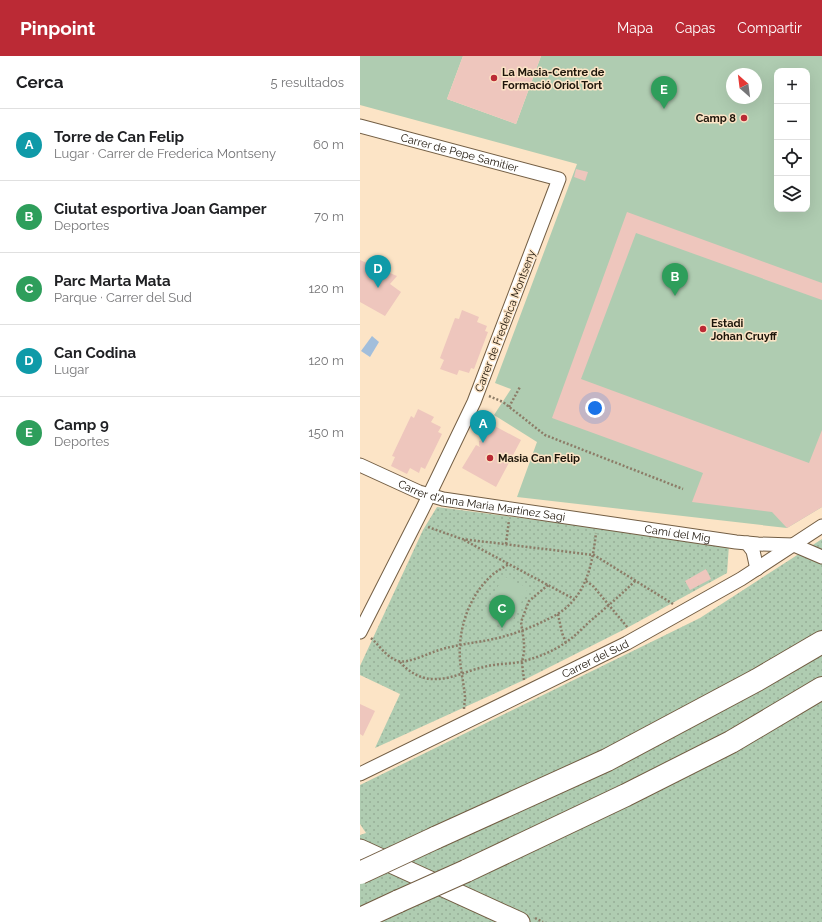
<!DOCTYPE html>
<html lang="es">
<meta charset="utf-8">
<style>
body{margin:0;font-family:Raleway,sans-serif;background:#f2f2f2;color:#202124}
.controls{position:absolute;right:12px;top:12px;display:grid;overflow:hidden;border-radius:8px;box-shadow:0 4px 16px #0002}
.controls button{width:36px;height:36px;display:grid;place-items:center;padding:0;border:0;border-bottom:1px solid #e0e0e0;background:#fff;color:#202124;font:20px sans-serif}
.compass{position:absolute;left:366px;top:12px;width:36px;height:36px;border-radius:50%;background:#fff;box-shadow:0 4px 16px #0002;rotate:332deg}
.you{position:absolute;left:235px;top:352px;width:14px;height:14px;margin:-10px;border:3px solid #fff;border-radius:50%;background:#1a73e8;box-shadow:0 0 0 6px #1a73e833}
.badge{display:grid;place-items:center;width:26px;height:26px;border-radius:50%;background:#bb2a35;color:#fff;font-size:13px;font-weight:700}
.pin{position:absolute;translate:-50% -33px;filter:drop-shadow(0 1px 2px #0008)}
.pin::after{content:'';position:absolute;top:21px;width:14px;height:12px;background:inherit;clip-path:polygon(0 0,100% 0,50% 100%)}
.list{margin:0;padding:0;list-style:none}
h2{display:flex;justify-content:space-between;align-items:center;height:52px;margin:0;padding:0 16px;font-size:17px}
h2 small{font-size:13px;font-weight:400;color:#757577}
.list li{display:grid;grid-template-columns:26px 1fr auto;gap:12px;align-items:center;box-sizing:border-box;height:72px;padding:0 16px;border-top:1px solid #e0e0e0}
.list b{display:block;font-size:15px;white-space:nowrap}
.list p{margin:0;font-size:13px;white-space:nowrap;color:#757577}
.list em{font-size:13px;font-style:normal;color:#757577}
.icon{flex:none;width:22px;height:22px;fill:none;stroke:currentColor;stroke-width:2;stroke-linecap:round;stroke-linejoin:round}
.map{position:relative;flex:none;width:462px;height:866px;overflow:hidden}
header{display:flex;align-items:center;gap:24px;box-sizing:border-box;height:56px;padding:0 20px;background:#bb2a35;color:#fff}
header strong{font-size:19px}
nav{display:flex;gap:22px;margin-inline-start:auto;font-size:14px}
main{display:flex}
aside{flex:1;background:#fff}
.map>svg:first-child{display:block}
</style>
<header>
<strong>Pinpoint</strong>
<nav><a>Mapa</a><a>Capas</a><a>Compartir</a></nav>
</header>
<main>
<aside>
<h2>Cerca<small>5 resultados</small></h2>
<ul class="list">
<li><span class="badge" style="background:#0f9aa8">A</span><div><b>Torre de Can Felip</b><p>Lugar · Carrer de Frederica Montseny</p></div><em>60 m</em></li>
<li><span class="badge" style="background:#2e9e5b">B</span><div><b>Ciutat esportiva Joan Gamper</b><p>Deportes</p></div><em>70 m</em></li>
<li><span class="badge" style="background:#2e9e5b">C</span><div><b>Parc Marta Mata</b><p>Parque · Carrer del Sud</p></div><em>120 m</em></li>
<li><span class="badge" style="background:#0f9aa8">D</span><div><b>Can Codina</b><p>Lugar</p></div><em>120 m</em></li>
<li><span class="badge" style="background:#2e9e5b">E</span><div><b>Camp 9</b><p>Deportes</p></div><em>150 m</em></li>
</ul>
</aside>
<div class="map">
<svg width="462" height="866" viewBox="0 0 462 866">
<defs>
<pattern id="grass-dots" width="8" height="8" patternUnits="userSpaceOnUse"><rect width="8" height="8" fill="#afccb1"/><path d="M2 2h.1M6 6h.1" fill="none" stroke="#96ae97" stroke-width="1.8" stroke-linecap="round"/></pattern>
</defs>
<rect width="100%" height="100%" fill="#fce4c6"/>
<g fill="url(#grass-dots)">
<path d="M77,451L369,489L367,517L265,573L164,624L15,692L40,638L0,619V610L63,474Z"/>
<path d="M462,483V866H0V779L6,777L0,768V729L340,562Z"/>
</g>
<g fill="#afccb1" fill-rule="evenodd">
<path d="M0,0H103L87,43L156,68L181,0H462V451L427,472L157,441L177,386L134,359L151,333L135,327L217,108L0,49ZM417,15H447V153H417ZM372,18H396V42H372Z"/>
<path d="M143,520L168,532L148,574L123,562Z"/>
</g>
<path fill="#a2bedb" d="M12,280L19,286L10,301L1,295Z"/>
<g fill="#eec6bd">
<path d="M103,0H181L156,68L87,43Z"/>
<path d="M216,113L228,116L225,125L214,121Z"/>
<path d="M267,156L462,227V244L276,177L221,323L449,407L462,374V451L427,472L412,456L332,446L343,417L192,362Z"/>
<path d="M0,204L37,220L30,228L41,236L25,260L0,246Z"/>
<path d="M102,254L119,261L117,266L127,270L125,275L128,276L114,313L111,312L109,317L99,314L97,319L80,313L84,304L80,302L95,262L99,263Z"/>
<path d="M58,353L74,361L71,366L81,371L78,376L82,378L65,413L61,411L59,417L50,412L47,418L31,410L35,401L32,400L51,360L54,362Z"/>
<path d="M129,367L161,384L136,431L102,412L116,389L120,391L119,389V385L124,384L120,380Z"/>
<path d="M346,513L351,523L330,534L325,525Z"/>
<path d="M0,648L15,655L3,680L0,678Z"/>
</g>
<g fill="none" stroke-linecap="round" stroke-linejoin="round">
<g stroke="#735e44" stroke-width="15">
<g id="street">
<path id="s1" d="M0,70L199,123L114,346L62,454L0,576"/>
<path id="s2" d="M0,409L59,436L83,443L376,486L398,488L434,489L462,501"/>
<path d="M387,487L393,495L397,513"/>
<path id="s3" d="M0,718L267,587L381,523L462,470"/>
</g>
</g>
<g stroke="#735e44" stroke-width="21">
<path id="secondary" d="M0,793L160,866"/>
</g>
<g stroke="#735e44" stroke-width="24">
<g id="highway">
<path d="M75,782L247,704L397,624L462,586"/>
<path d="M106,815L266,739L371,686L462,632"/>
<path d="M0,863L39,845"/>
</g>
</g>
<g stroke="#8c7c67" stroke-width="2.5" stroke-dasharray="2 2" stroke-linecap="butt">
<path d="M129,340L143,346L185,379L323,433"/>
<path d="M149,351L160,331"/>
<path d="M68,471L102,483L234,499L313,548"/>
<path d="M104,484L214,543"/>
<path d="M146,488L149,464"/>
<path d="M226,525L233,530L268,572"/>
<path d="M198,558L202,577L206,587"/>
<path d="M11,582C20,590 26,601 38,605C48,608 69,597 79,594C96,589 112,587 129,584C148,580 166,574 184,565C193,561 204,555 211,547C229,528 233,502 236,477"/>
<path d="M40,606C50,617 62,624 77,623C92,623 109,614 124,611C134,608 144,608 154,607C172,604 190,597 205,587C217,579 225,569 235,561C249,549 263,537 276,524"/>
<path d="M164,624L162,607L164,596V586L161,566L169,545L188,529"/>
<path d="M104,653C104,649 105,645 105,641C104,629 101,616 100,604C98,576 107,545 127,524C133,517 141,513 149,508"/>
<path d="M175,862L183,866"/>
</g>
<use href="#street" stroke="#fff" stroke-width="13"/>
<use href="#secondary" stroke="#fff" stroke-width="19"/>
<use href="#highway" stroke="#fff" stroke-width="22"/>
<g stroke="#735e44" stroke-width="24" stroke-linecap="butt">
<g id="highway-bridge">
<path d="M0,817L75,782"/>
<path d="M39,845L106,815"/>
</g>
</g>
<use href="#highway-bridge" stroke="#fff" stroke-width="22"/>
</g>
<g fill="#bb2a35" stroke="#fce4c6" stroke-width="1.5">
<circle cx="134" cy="22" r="4"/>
<circle cx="384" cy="62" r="4"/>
<circle cx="343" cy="273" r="4"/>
<circle cx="130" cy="402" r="4"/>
</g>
<g text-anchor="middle" stroke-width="3" stroke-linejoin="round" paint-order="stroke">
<g font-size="11" font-weight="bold" fill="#1d150a" stroke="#fce4c6" text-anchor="start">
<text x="142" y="20">La Masia-Centre de<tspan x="142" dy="13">Formació Oriol Tort</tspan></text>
<text x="376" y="66" text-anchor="end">Camp 8</text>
<text x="351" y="271">Estadi<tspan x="351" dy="13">Johan Cruyff</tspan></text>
<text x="138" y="406">Masia Can Felip</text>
</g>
<g font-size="11" fill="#1d150a" stroke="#fce4c6">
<text dy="4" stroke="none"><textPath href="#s1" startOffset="103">Carrer de Pepe Samitier</textPath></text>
<text transform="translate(145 265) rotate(-69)" y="4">Carrer de Frederica Montseny</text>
<text dy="4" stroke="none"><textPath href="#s2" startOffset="128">Carrer d'Anna Maria Martínez Sagi</textPath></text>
<text dy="4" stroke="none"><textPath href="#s2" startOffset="327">Camí del Mig</textPath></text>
<text dy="4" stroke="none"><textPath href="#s3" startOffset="262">Carrer del Sud</textPath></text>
</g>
</g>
</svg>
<div class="controls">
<button>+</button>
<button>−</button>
<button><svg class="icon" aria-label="locate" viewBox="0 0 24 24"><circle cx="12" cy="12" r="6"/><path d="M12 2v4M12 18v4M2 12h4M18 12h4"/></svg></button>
<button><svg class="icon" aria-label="layers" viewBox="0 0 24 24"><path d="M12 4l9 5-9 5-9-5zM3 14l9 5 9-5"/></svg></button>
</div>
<svg class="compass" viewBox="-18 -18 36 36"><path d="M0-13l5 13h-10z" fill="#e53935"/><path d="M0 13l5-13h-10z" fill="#757577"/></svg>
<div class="you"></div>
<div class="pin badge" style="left:123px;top:387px;background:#0f9aa8">A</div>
<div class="pin badge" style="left:315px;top:240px;background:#2e9e5b">B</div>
<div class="pin badge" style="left:142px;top:572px;background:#2e9e5b">C</div>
<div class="pin badge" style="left:18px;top:232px;background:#0f9aa8">D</div>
<div class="pin badge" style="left:304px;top:53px;background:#2e9e5b">E</div>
</div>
</main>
